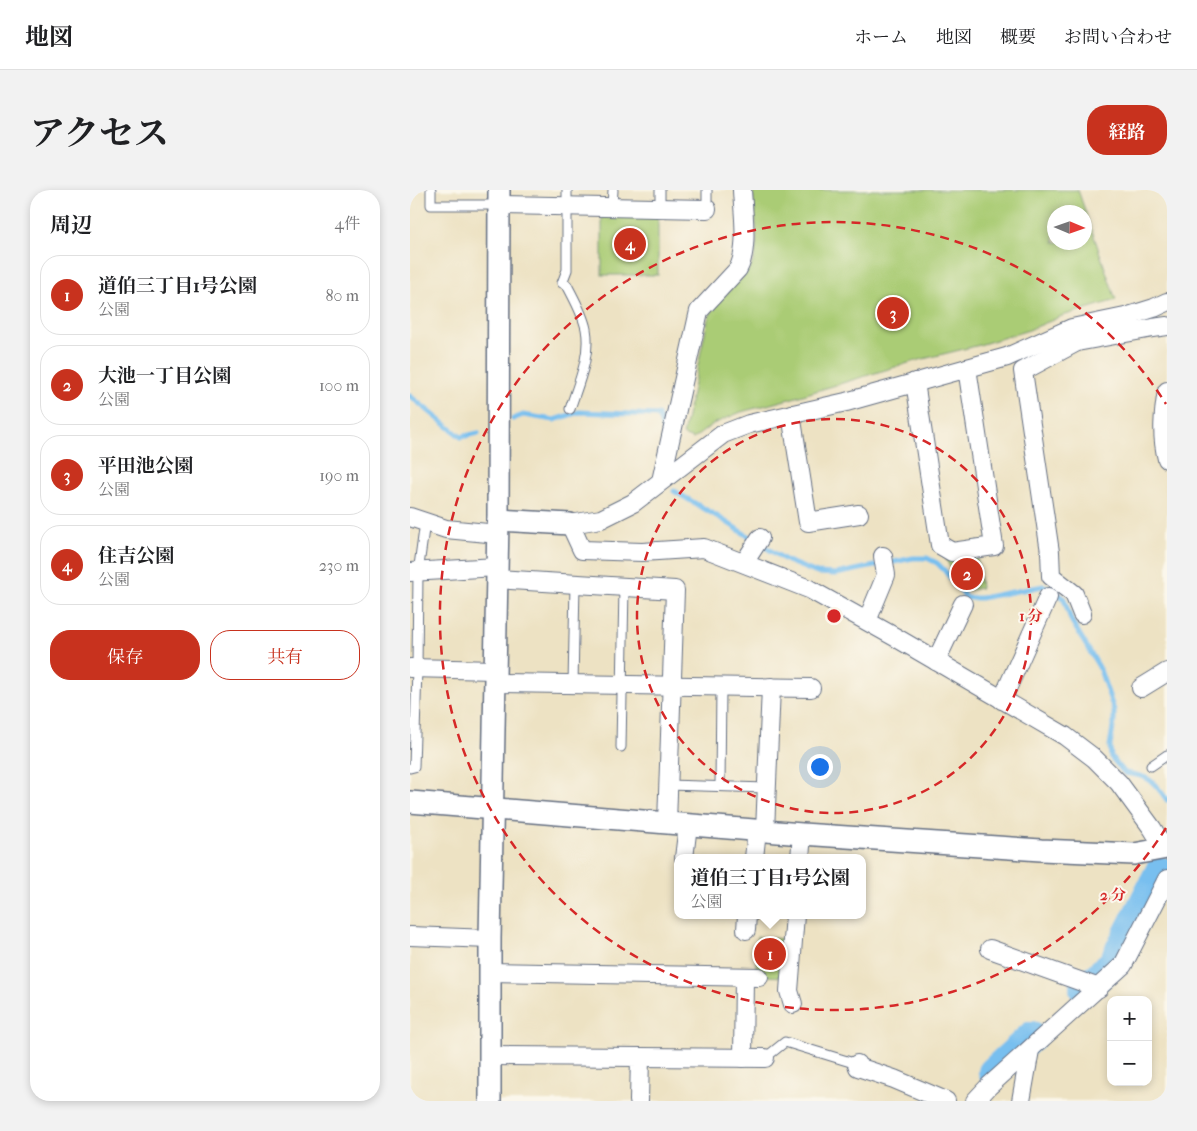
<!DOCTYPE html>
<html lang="ja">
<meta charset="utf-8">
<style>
body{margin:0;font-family:"IM FELL French Canon","Noto Serif JP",serif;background:#f2f2f2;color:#202124}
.controls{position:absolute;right:15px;bottom:15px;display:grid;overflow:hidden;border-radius:10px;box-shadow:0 2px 8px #0003}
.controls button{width:45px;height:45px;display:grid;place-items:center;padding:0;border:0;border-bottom:1px solid #e0e0e0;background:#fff;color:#202124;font:25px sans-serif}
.compass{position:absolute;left:637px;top:15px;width:45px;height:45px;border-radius:50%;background:#fff;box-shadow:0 2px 8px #0003;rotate:92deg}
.you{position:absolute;left:409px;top:576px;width:18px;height:18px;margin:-12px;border:4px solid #fff;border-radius:50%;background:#1a73e8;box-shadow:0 0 0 8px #1a73e833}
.badge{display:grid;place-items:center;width:32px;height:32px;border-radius:50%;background:#c8321e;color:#fff;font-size:16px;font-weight:700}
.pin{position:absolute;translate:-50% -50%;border:2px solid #fff;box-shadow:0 1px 5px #0006}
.popup{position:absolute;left:264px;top:664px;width:192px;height:65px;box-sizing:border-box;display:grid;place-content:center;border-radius:10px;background:#fff;filter:drop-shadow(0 1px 4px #0005);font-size:16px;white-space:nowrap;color:#757577}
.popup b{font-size:19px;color:#202124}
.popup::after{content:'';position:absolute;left:50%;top:100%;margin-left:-10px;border:10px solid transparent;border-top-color:#fff}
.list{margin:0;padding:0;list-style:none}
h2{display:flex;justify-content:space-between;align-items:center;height:65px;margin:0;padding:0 20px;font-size:21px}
h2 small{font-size:16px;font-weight:400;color:#757577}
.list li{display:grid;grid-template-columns:32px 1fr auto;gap:15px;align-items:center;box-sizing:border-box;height:80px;margin:0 10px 10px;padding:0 10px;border:1px solid #e0e0e0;border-radius:20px}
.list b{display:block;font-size:19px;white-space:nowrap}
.list p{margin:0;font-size:16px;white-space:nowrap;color:#757577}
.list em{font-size:16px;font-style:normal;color:#757577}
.actions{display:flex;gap:10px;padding:15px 20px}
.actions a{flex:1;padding:11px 0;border:1px solid #c8321e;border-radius:20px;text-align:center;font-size:18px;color:#c8321e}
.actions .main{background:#c8321e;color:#fff}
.map{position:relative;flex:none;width:757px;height:911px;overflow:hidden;border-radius:20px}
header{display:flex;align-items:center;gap:30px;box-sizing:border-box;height:70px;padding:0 25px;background:#fff;border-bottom:1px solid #e0e0e0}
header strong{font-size:24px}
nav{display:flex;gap:28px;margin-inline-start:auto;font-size:18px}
.intro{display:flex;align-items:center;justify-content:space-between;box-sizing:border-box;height:120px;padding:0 30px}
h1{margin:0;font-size:35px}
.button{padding:12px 22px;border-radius:20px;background:#c8321e;color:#fff;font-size:18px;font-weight:700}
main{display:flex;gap:30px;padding:0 30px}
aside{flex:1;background:#fff;border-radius:20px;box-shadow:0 2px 8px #0003}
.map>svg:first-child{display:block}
</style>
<header>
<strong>地図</strong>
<nav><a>ホーム</a><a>地図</a><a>概要</a><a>お問い合わせ</a></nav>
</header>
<div class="intro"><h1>アクセス</h1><a class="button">経路</a></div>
<main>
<aside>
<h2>周辺<small>4件</small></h2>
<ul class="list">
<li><span class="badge">1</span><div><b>道伯三丁目1号公園</b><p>公園</p></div><em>80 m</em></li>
<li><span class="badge">2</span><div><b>大池一丁目公園</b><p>公園</p></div><em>100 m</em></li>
<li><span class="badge">3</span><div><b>平田池公園</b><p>公園</p></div><em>190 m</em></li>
<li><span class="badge">4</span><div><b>住吉公園</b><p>公園</p></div><em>230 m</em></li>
</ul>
<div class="actions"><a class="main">保存</a><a>共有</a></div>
</aside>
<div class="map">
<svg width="757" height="911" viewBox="0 0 757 911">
<rect width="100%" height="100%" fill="#fbf7ec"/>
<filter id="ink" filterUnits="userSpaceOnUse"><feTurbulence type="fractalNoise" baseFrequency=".02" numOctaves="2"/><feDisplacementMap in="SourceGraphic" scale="10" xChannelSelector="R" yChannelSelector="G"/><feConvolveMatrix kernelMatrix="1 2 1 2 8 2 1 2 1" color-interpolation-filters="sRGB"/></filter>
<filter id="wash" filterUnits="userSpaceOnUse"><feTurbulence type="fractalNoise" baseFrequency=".0096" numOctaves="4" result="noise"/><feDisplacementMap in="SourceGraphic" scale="20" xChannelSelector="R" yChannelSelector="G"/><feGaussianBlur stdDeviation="1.12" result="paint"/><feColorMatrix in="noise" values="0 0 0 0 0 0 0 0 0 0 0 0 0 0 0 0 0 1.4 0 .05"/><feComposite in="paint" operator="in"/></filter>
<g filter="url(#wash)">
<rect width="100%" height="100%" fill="#ede2c3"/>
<g fill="#aacc75" stroke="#627e6a" fill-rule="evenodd">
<path d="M343,0H668L706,110L652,126L619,140L566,156L505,171L383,208L331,222L303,234L283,249L273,245L298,129C306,110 322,100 335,85C354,66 344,25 343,0ZM644,22H674V52H644Z"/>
<rect x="192" y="22" width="56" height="63"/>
<path d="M567,366L571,398L555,401L536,370Z"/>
<path d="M347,747L374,749V787L356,786L346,779Z"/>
</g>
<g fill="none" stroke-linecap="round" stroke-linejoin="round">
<g stroke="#78bfef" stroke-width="5">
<path d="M0,206L51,247L68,243"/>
<path d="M103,229L113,225L144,230L169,222L248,225L255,245"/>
<path d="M264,301L310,328L377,371L407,383L426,384L503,368H517L527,373L534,380L556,408H571L633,396L641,398L654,409L661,430L689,477L704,520V531L700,556L701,567L715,583C739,586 743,590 757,610"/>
</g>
<g stroke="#78bfef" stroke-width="30">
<path d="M674,799L703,773L750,681"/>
<path d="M583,882L622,846"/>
</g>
</g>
</g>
<g filter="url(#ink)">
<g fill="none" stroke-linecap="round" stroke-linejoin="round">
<g stroke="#646e81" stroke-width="11">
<g id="service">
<path d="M21,0V15H89"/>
<path d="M157,0V80L152,93L157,95C164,109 173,124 176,139C181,166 168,194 160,219"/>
<path d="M202,17L203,0"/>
<path d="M250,18V0"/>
<path d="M297,19V0"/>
<path d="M163,495L165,394"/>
<path d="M211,557L214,397"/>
<path d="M741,576L757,565"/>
<path d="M0,578L4,577L7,478L8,383L15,332"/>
<path d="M258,595L357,598"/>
<path d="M310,596L311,497"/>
<path d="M355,868L375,852L447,874"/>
</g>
</g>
<g stroke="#646e81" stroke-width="20">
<g id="minor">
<path d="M89,15L297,19"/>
<path d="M664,143L667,152L743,138L757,136"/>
<path d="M667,152L613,181L640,362L641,386L664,404L672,424"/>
<path d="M505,192L530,355L542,362L584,356L557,178"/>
<path d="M757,201C753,224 751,246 757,269"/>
<path d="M381,224L398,332L449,324"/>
<path d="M251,291L289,121L328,79C339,59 333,23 332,0"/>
<path d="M0,327L36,339L88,344"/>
<path d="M334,373L350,348"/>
<path d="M0,382L87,377"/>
<path d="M86,389L265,400L257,633"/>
<path d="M457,431L476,385L473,366"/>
<path d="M526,471L553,414"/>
<path d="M0,478L85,480"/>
<path d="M85,493L401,498"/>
<path d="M731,498L757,482"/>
<path d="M592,510L638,407"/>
<path d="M355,641L361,497"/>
<path d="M755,659L742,638L709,593L684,568L655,546L485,447L399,399L294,358L232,362L172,360L160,334L191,329L223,313L313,244L339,234L436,212L597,167L662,138L715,127L744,118L757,112"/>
<path d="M274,668L278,635"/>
<path d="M344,668L347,640"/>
<path d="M390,668L392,644"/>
<path d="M336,740L337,725"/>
<path d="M0,746L80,749"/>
<path d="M580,759L689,798"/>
<path d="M80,782L349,787"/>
<path d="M383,814L379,801L385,725"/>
<path d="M81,866L230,867L229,911"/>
<path d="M230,867L355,868"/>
<path d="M333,868L334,787"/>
<path d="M447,874L448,877L484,889L536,911"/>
<path d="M565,911L579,896L713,775L757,689"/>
<path d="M611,911L620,860"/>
</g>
</g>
<g stroke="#646e81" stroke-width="24">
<g id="tertiary">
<path d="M88,330L160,334"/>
<path d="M0,612L392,644L631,660L724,664L757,658"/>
<path d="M80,911V749L88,330L89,0"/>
</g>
</g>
<use href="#service" stroke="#fff" stroke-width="9"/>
<use href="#minor" stroke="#fff" stroke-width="18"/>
<use href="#tertiary" stroke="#fff" stroke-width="21"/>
</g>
</g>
<g fill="none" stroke="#d62828" stroke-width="2.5" stroke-dasharray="9 6">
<circle cx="424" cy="426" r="197"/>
<path d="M756 638A394 394 0 1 1 756 214"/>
</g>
<circle cx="424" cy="426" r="8" fill="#d62828" stroke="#fbf7ec" stroke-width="2.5"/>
<g font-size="15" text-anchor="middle" font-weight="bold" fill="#d62828" stroke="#fbf7ec" stroke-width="4" stroke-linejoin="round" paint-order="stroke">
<text x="621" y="431">1 分</text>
<text x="703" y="710">2 分</text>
</g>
</svg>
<div class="controls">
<button>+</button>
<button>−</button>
</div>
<svg class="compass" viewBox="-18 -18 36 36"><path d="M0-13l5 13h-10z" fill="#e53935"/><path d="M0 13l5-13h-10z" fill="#757577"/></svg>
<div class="you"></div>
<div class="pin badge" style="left:360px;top:764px">1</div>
<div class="popup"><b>道伯三丁目1号公園</b>公園</div>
<div class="pin badge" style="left:557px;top:384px">2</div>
<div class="pin badge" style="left:483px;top:123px">3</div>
<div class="pin badge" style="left:220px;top:54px">4</div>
</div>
</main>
